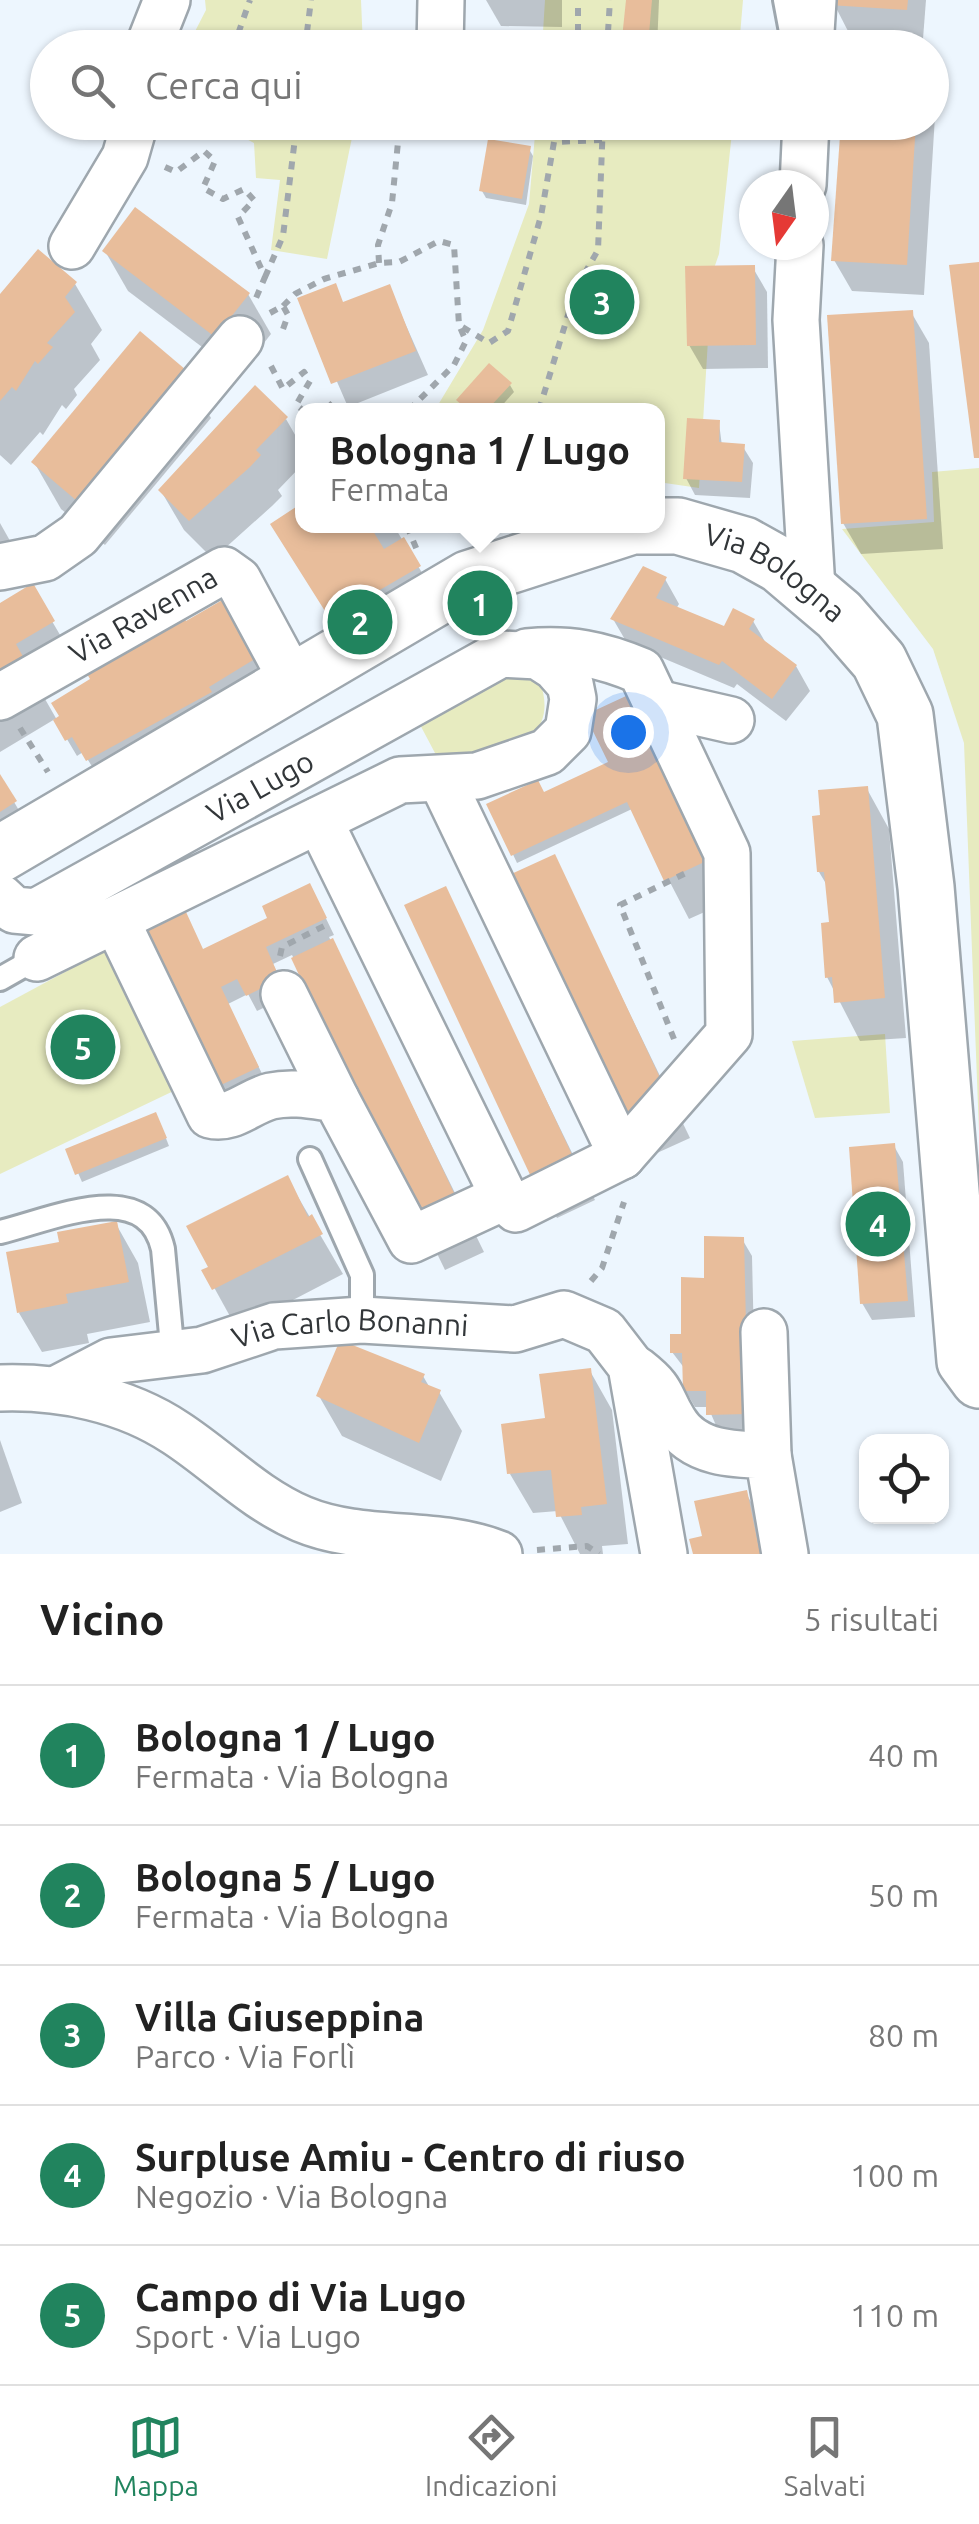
<!DOCTYPE html>
<html lang="it">
<meta charset="utf-8">
<style>
body{margin:0;font-family:Ubuntu,sans-serif;background:#f2f2f2;color:#222}
.controls{position:absolute;right:30px;bottom:30px;display:grid;overflow:hidden;border-radius:20px;box-shadow:0 2px 8px #0004}
.controls button{width:90px;height:90px;display:grid;place-items:center;padding:0;border:0;border-bottom:2px solid #e0e0e0;background:#fff;color:#222;font:50px sans-serif}
.compass{position:absolute;left:739px;top:170px;width:90px;height:90px;border-radius:50%;background:#fff;box-shadow:0 2px 8px #0004;rotate:194deg}
.you{position:absolute;left:628px;top:732px;width:35px;height:35px;margin:-25px;border:8px solid #fff;border-radius:50%;background:#1a73e8;box-shadow:0 0 0 15px #1a73e833}
.badge{display:grid;place-items:center;width:65px;height:65px;border-radius:50%;background:#21845e;color:#fff;font-size:32px;font-weight:700}
.pin{position:absolute;translate:-50% -50%;border:5px solid #fff;box-shadow:0 2px 10px #0006}
.popup{position:absolute;left:295px;top:403px;width:370px;height:130px;box-sizing:border-box;display:grid;place-content:center;border-radius:20px;background:#fff;filter:drop-shadow(0 2px 8px #0005);font-size:32px;white-space:nowrap;color:#767676}
.popup b{font-size:38px;color:#222}
.popup::after{content:'';position:absolute;left:50%;top:100%;margin-left:-20px;border:20px solid transparent;border-top-color:#fff}
.list{margin:0;padding:0;list-style:none}
h2{display:flex;justify-content:space-between;align-items:center;height:130px;margin:0;padding:0 40px;font-size:42px}
h2 small{font-size:32px;font-weight:400;color:#767676}
.list li{display:grid;grid-template-columns:65px 1fr auto;gap:30px;align-items:center;box-sizing:border-box;height:140px;padding:0 40px;border-top:2px solid #e0e0e0}
.list b{display:block;font-size:38px;white-space:nowrap}
.list p{margin:0;font-size:32px;white-space:nowrap;color:#767676}
.list em{font-size:32px;font-style:normal;color:#767676}
.icon{flex:none;width:55px;height:55px;fill:none;stroke:currentColor;stroke-width:2;stroke-linecap:round;stroke-linejoin:round}
.map{position:relative;flex:none;width:979px;height:1554px;overflow:hidden}
.search{position:absolute;background:#fff;box-shadow:0 2px 8px #0004;left:30px;right:30px;top:30px;height:110px;display:flex;align-items:center;gap:25px;box-sizing:border-box;padding:0 35px;border-radius:55px;color:#767676;font-size:38px}
.sheet{height:830px;background:#fff}
nav{display:flex;justify-content:space-around;align-items:center;box-sizing:border-box;height:140px;border-top:2px solid #e0e0e0;background:#fff;font-size:28px;color:#767676}
nav a{display:grid;justify-items:center;gap:5px}
nav .on{color:#21845e}
.map>svg:first-child{display:block}
</style>
<div class="map">
<svg width="979" height="1554" viewBox="0 0 979 1554">
<rect width="100%" height="100%" fill="#edf6fe"/>
<g fill="#e7ebc0">
<path d="M205,0H361L363,47H187L206,10Z"/>
<path d="M545,0H743L739,47L542,48Z"/>
<path d="M216,123H355L327,259L271,250L280,180L256,178L254,143Z"/>
<path d="M536,123H733L719,254L712,274L699,488L658,482V410H435L483,330L529,204Z"/>
<path d="M979,468V1132L964,743L933,649L842,529L934,522L932,472Z"/>
<path d="M515,673L540,681C563,749 493,753 444,770L417,719Z"/>
<path d="M117,944L184,1086L0,1174V1007Z"/>
<path d="M885,1034L890,1113L815,1118L792,1041Z"/>
</g>
<g fill="#0003">
<path d="M486,0H562V27L501,26Z"/>
<path d="M628,0H659L657,48H624Z"/>
<path d="M832,0H926L923,39L850,35Z"/>
<path d="M932,92L936,100L924,295L852,291L834,260L844,122H932Z"/>
<path d="M529,149L533,156L526,205L486,198L482,191Z"/>
<path d="M105,251L248,294L271,334L239,375L128,291Z"/>
<path d="M753,268L767,292L768,368L703,369L689,345Z"/>
<path d="M75,284L102,330L91,344L100,360L74,389L77,395L66,409L62,405L43,435L40,432L11,465L0,455V298Z"/>
<path d="M389,287L428,375L348,407L301,299L343,305Z"/>
<path d="M911,312L929,343L943,549L861,554L843,523Z"/>
<path d="M184,372L211,418L105,545L61,509L34,462Z"/>
<path d="M510,385L514,392L498,410H466L459,400Z"/>
<path d="M286,419L302,447V465L278,490L282,496L272,506L213,559L184,530L161,491Z"/>
<path d="M719,423L722,446L743,447L753,463L750,498L695,495L686,478Z"/>
<path d="M302,506V526H394L442,606L355,658L274,524Z"/>
<path d="M0,523L18,555L0,568Z"/>
<path d="M665,579L679,604L676,609L725,629L753,621L767,645L796,666L810,691L786,721L737,684L734,688L627,643L613,619Z"/>
<path d="M32,587L80,669L41,692L57,720L185,625L223,602L265,675L98,776L83,752L77,756L55,719L0,752V606Z"/>
<path d="M589,716L738,897L689,919L632,809L517,863L490,805L544,795L611,763Z"/>
<path d="M0,778L24,819L0,834Z"/>
<path d="M867,789L889,829L906,1038L860,1041L827,977L831,924L828,887L819,872Z"/>
<path d="M554,857L690,1138L646,1158Z"/>
<path d="M444,890L595,1200L557,1218L534,1178Z"/>
<path d="M318,902L334,935L329,937L484,1252L445,1270L292,955L273,964L288,996L257,1011L248,994L228,1004L267,1084L217,1107L203,952Z"/>
<path d="M160,1123L169,1146L82,1182L68,1150Z"/>
<path d="M894,1146L903,1162L915,1317L872,1320L862,1303Z"/>
<path d="M287,1178L343,1274L237,1329L205,1271Z"/>
<path d="M116,1224L138,1263L150,1322L87,1334L89,1343L42,1352L19,1313L61,1244Z"/>
<path d="M742,1239L752,1256L756,1430H718L708,1407H695L685,1390V1369L672,1352L707,1280Z"/>
<path d="M590,1371L612,1410L628,1544L602,1546L603,1554H580L558,1511L533,1513L510,1474Z"/>
<path d="M423,1376L430,1388L439,1392L462,1431L441,1481L342,1436L319,1396Z"/>
<path d="M0,1440L22,1503L0,1512Z"/>
<path d="M746,1493L768,1532L773,1554H696Z"/>
</g>
<g fill="#e8bd9b">
<path d="M626,0H652L648,45L621,48Z"/>
<path d="M830,0H908L907,10L829,5Z"/>
<path d="M841,122H916L907,265L831,261Z"/>
<path d="M488,139L531,146L522,199L479,191Z"/>
<path d="M135,207L250,293L215,337L102,251Z"/>
<path d="M38,249L77,282L65,297L75,312L47,343L53,347L38,364L35,361L16,391L12,387L0,401V294Z"/>
<path d="M979,262V458H974L949,265Z"/>
<path d="M755,265L756,345L687,346L685,266Z"/>
<path d="M336,283L343,302L390,284L416,351L331,384L297,298Z"/>
<path d="M913,310L927,519L841,524L827,315Z"/>
<path d="M140,331L186,370L77,501L31,462Z"/>
<path d="M489,363L512,383L487,410H468L456,400Z"/>
<path d="M255,385L288,417L256,450L261,455L250,467L189,521L158,490Z"/>
<path d="M687,418L720,420L719,442L745,444L742,482L683,479Z"/>
<path d="M302,503V526H370L384,549L404,537L421,566L330,619L270,524Z"/>
<path d="M643,566L667,577L656,598L724,626L733,608L755,619L749,629L797,665L772,699L722,661L719,665L610,619Z"/>
<path d="M33,583L55,621L16,644L31,671L0,690V603Z"/>
<path d="M224,599L258,657L209,687L212,692L86,761L72,737L65,741L53,720L59,716L51,703L90,679L87,674L182,615L186,621Z"/>
<path d="M639,690L717,856L664,881L627,802L511,856L486,804L538,780L544,792L608,762L585,715Z"/>
<path d="M0,774L17,801L0,812Z"/>
<path d="M868,786L885,998L834,1003L832,977L825,978L821,923L829,922L824,872H817L812,816L820,815L818,790Z"/>
<path d="M555,854L669,1097L621,1119L507,876Z"/>
<path d="M310,883L327,918L266,947L280,979L246,996L237,979L221,987L259,1067L206,1092L127,926L181,901L203,949L267,918L262,906Z"/>
<path d="M446,886L574,1159L532,1179L404,905Z"/>
<path d="M333,938L463,1212L420,1232L291,958Z"/>
<path d="M156,1112L167,1138L75,1175L65,1149Z"/>
<path d="M895,1143L908,1301L860,1304L849,1147Z"/>
<path d="M288,1175L308,1217L312,1214L323,1234L212,1290L201,1270L208,1267L186,1226Z"/>
<path d="M117,1221L129,1282L66,1294L68,1303L17,1313L6,1252L59,1242L57,1232Z"/>
<path d="M704,1236L744,1237L748,1414L706,1415V1391H683L682,1353H670V1334H681V1277L704,1278Z"/>
<path d="M340,1340L425,1374L421,1382L441,1390L419,1443L316,1396Z"/>
<path d="M591,1368L607,1504L581,1507L582,1515L556,1517L551,1470L507,1474L501,1424L545,1418L539,1374Z"/>
<path d="M747,1490L760,1554H693L689,1539L702,1536L694,1501Z"/>
</g>
<g fill="none" stroke-linecap="round" stroke-linejoin="round">
<g stroke="#9ea7ae" stroke-width="28">
<g id="service">
<path d="M785,0L794,48"/>
<path d="M0,979L37,958"/>
<path d="M310,1159L362,1275V1320"/>
<path d="M0,1232C51,1220 146,1175 163,1249L173,1356"/>
</g>
</g>
<g stroke="#9ea7ae" stroke-width="50">
<g id="minor">
<path d="M148,48L167,0"/>
<path d="M440,48L441,0"/>
<path d="M810,48L813,0"/>
<path d="M803,185L806,122"/>
<path d="M800,245L796,320L812,589"/>
<path d="M72,246L125,157L135,122"/>
<path d="M0,567L45,558L78,535L240,339"/>
<path d="M527,652C569,648 601,654 641,671L727,853L729,1034L622,1156"/>
<path id="s1" d="M0,697L224,570L238,580L293,682"/>
<path d="M657,703L731,720"/>
<path d="M319,820L504,1197L516,1209L622,1156L442,781"/>
<path id="s2" d="M0,897L14,910L36,912L501,654L538,656L555,667L570,684L573,699L568,731L547,752L477,776L400,780L37,958"/>
<path d="M116,920L210,1115C232,1121 250,1101 271,1096C293,1091 314,1096 336,1099L411,1240L504,1197"/>
<path d="M284,994L336,1099"/>
<path d="M764,1332L768,1455"/>
<path d="M637,1370C665,1392 658,1395 674,1421C693,1454 735,1455 768,1455L785,1554"/>
<path d="M0,1388C60,1386 125,1399 176,1433C219,1461 253,1498 302,1519C364,1545 437,1529 499,1554"/>
<path id="s3" d="M59,1388L111,1361L202,1350L274,1326L362,1320L515,1329L564,1314L604,1331L631,1366L664,1554"/>
</g>
</g>
<g stroke="#9ea7ae" stroke-width="60">
<g id="tertiary">
<path id="s4" d="M0,854L468,579L632,526H678L744,545L780,565L839,615L879,661L905,715L926,887L965,1361L979,1380"/>
</g>
</g>
<g stroke="#a0a7ad" stroke-width="6" stroke-dasharray="8 8" stroke-linecap="butt">
<path d="M233,48L250,0"/>
<path d="M305,48L311,0"/>
<path d="M578,48V0"/>
<path d="M607,48L610,0"/>
<path d="M165,167L176,172L204,151L215,161L203,188L223,199L244,189L254,200L238,217L265,277L253,305"/>
<path d="M379,263L378,245L392,203L400,122"/>
<path d="M265,277L283,236L297,122"/>
<path d="M283,306L295,294L324,279L379,263L399,262L439,241L454,245L459,325L489,343L508,331L541,216L554,142L602,140L597,122"/>
<path d="M270,313L283,306L288,315L281,335"/>
<path d="M271,366L283,389L304,372L310,381L296,405L303,410"/>
<path d="M314,410L328,403L335,410"/>
<path d="M409,410L454,365L466,341L459,325"/>
<path d="M539,410L576,289L598,250L603,122"/>
<path d="M407,526L419,555"/>
<path d="M20,728L48,772"/>
<path d="M280,956L282,947L328,924"/>
<path d="M674,1039L620,905L686,873"/>
<path d="M591,1281L602,1268L624,1202"/>
<path d="M537,1550L587,1546L599,1554"/>
</g>
<use href="#service" stroke="#fff" stroke-width="22"/>
<use href="#minor" stroke="#fff" stroke-width="45"/>
<use href="#tertiary" stroke="#fff" stroke-width="55"/>
</g>
<g text-anchor="middle" stroke-width="8" stroke-linejoin="round" paint-order="stroke">
<g font-size="30" fill="#323639" stroke="#fff">
<text dy="10" stroke="none"><textPath href="#s4" startOffset="870">Via Bologna</textPath></text>
<text dy="10" stroke="none"><textPath href="#s1" startOffset="165">Via Ravenna</textPath></text>
<text dy="10" stroke="none"><textPath href="#s2" startOffset="298">Via Lugo</textPath></text>
<text dy="10" stroke="none"><textPath href="#s3" startOffset="302">Via Carlo Bonanni</textPath></text>
</g>
</g>
</svg>
<div class="controls">
<button><svg class="icon" aria-label="locate" viewBox="0 0 24 24"><circle cx="12" cy="12" r="6"/><path d="M12 2v4M12 18v4M2 12h4M18 12h4"/></svg></button>
</div>
<svg class="compass" viewBox="-18 -18 36 36"><path d="M0-13l5 13h-10z" fill="#e53935"/><path d="M0 13l5-13h-10z" fill="#767676"/></svg>
<div class="you"></div>
<div class="pin badge" style="left:480px;top:603px">1</div>
<div class="popup"><b>Bologna 1 / Lugo</b>Fermata</div>
<div class="pin badge" style="left:360px;top:622px">2</div>
<div class="pin badge" style="left:602px;top:302px">3</div>
<div class="pin badge" style="left:878px;top:1224px">4</div>
<div class="pin badge" style="left:83px;top:1047px">5</div>
<div class="search"><svg class="icon" aria-label="search" viewBox="0 0 24 24"><circle cx="10" cy="10" r="6"/><path d="M15 15l6 6"/></svg>Cerca qui</div>
</div>
<section class="sheet">
<h2>Vicino<small>5 risultati</small></h2>
<ul class="list">
<li><span class="badge">1</span><div><b>Bologna 1 / Lugo</b><p>Fermata · Via Bologna</p></div><em>40 m</em></li>
<li><span class="badge">2</span><div><b>Bologna 5 / Lugo</b><p>Fermata · Via Bologna</p></div><em>50 m</em></li>
<li><span class="badge">3</span><div><b>Villa Giuseppina</b><p>Parco · Via Forlì</p></div><em>80 m</em></li>
<li><span class="badge">4</span><div><b>Surpluse Amiu - Centro di riuso</b><p>Negozio · Via Bologna</p></div><em>100 m</em></li>
<li><span class="badge">5</span><div><b>Campo di Via Lugo</b><p>Sport · Via Lugo</p></div><em>110 m</em></li>
</ul>
</section>
<nav>
<a class="on"><svg class="icon" aria-label="map" viewBox="0 0 24 24"><path d="M3 6l6-2 6 2 6-2v14l-6 2-6-2-6 2zM9 4v14M15 6v14"/></svg>Mappa</a>
<a><svg class="icon" aria-label="directions" viewBox="0 0 24 24"><path d="M12 3l9 9-9 9-9-9zM9 14v-3h6M13 9l2 2-2 2"/></svg>Indicazioni</a>
<a><svg class="icon" aria-label="saved" viewBox="0 0 24 24"><path d="M7 4h10v16l-5-4-5 4z"/></svg>Salvati</a>
</nav>
